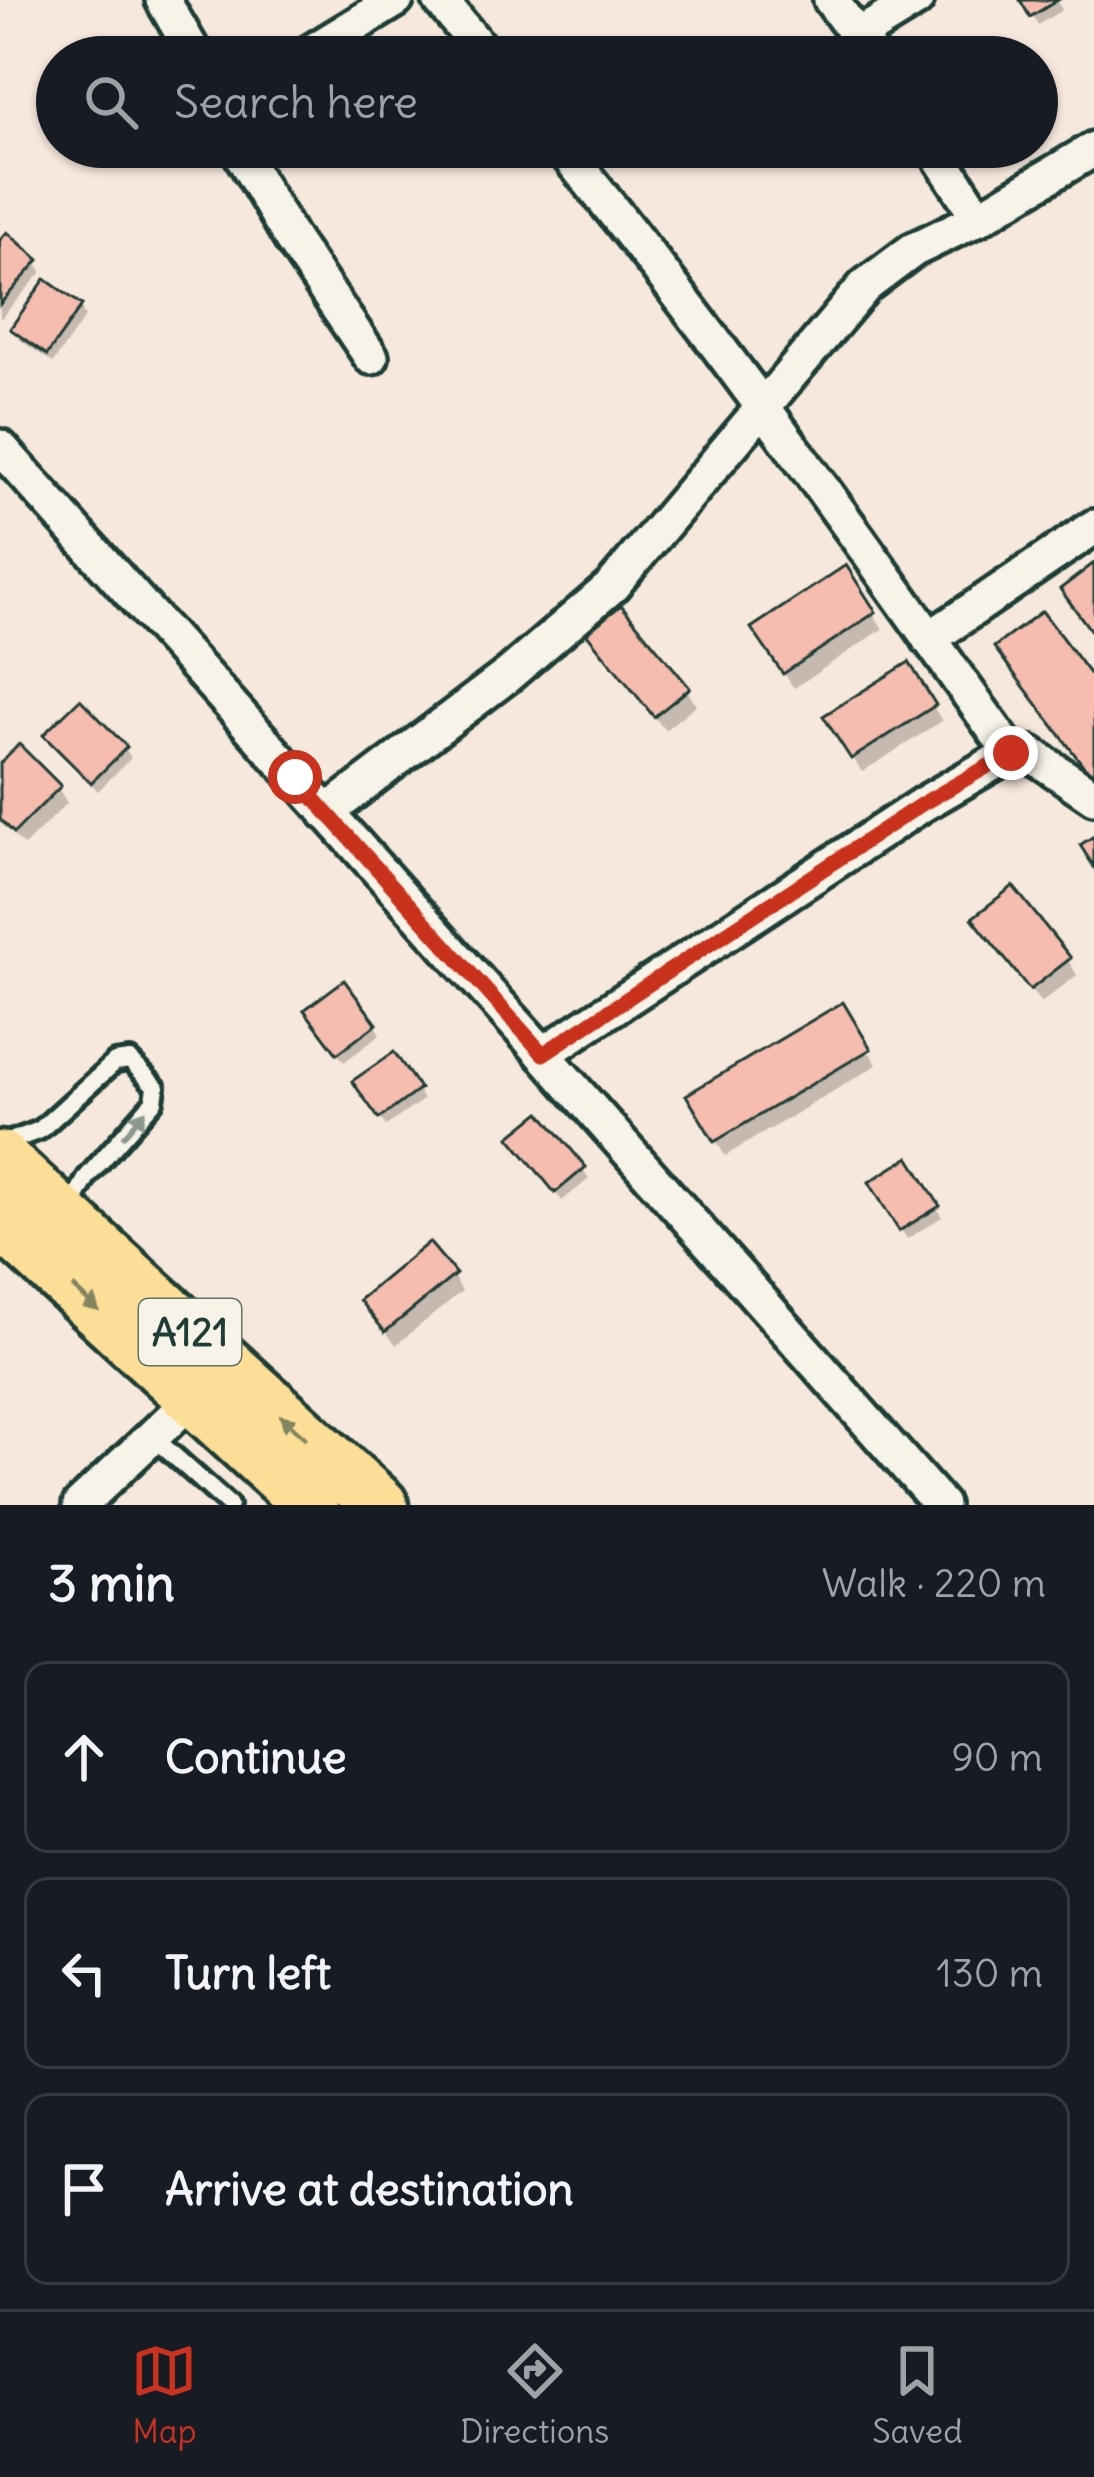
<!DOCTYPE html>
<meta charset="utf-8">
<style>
body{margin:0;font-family:Delius,sans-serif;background:#242831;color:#f1f3f6}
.stop{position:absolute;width:36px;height:36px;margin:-27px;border:9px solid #c8321e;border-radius:50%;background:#fff}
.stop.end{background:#c8321e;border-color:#fff;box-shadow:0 3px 12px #0008}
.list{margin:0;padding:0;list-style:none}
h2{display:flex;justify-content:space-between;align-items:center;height:156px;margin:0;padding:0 48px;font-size:51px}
h2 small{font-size:39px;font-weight:400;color:#9ea1a6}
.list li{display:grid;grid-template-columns:78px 1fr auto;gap:36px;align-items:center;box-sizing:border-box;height:192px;margin:0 24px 24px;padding:0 24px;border:3px solid #363941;border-radius:24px}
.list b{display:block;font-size:45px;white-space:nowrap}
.list em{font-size:39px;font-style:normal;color:#9ea1a6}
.icon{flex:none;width:66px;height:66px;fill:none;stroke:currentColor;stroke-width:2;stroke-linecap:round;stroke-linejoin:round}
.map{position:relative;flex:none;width:1094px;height:1505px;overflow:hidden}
.search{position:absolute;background:#171b24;box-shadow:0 3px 9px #0004;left:36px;right:36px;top:36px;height:132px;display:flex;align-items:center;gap:30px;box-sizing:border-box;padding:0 42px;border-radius:66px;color:#9ea1a6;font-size:45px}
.sheet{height:804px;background:#171b24}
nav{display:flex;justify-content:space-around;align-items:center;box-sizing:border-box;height:168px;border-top:3px solid #363941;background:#171b24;font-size:33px;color:#9ea1a6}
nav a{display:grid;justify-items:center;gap:6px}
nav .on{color:#c8321e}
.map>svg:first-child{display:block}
</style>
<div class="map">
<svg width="1094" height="1505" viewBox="0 0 1094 1505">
<rect width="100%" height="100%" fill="#f7e8dd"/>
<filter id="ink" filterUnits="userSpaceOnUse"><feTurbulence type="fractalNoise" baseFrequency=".00833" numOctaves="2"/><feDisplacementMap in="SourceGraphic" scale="24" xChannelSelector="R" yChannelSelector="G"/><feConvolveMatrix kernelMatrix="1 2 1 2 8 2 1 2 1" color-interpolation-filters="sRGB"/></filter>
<g filter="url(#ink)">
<g fill="#0003">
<path d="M1023,0H1057L1062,10L1038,25Z"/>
<path d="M0,244L36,262L42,272L0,319Z"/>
<path d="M80,307L85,317L53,363L19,339L14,329Z"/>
<path d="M845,569L883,629L794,688L764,644Z"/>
<path d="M599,649L687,690L696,705L665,730Z"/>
<path d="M908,666L942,721L862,772L827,717Z"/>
<path d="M46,736L125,748L131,758L98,791L52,745Z"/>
<path d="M0,768L58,788L67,803L24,846L0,822Z"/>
<path d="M985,933L1068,960L1077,975L1041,1003Z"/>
<path d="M842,1006L877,1065L725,1156L690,1096Z"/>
<path d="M313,1020L375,1025L380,1035L344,1062Z"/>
<path d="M418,1091L423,1100L386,1126L361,1092Z"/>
<path d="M519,1148L583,1169L589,1179L562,1201Z"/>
<path d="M908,1161L942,1217L907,1239L873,1183Z"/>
<path d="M453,1276L462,1291L396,1345L362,1301Z"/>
</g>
<g fill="#f6bcb0" stroke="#1f3d34" stroke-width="3">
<path d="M1020,0H1058L1030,17Z"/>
<path d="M7,232L39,260L0,304V240Z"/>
<path d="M45,279L82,305L47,355L10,329Z"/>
<path d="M1094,563V635L1060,589Z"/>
<path d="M846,565L876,612L783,674L751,628Z"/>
<path d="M621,605L690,688L654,717L586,633Z"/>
<path d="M1042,611L1094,680V780L994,647Z"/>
<path d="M909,662L936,705L851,759L823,716Z"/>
<path d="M80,699L127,747L91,783L43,735Z"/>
<path d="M19,744L61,786L14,833L0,819V763Z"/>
<path d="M1094,836V867L1080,845Z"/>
<path d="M1013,886L1071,958L1030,990L972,918Z"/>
<path d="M344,980L377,1024L337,1054L304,1010Z"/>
<path d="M843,1002L871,1049L714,1142L686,1095Z"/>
<path d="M394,1052L420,1089L379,1119L352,1081Z"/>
<path d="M540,1112L586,1167L555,1193L509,1137Z"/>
<path d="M909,1157L940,1206L899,1231L869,1182Z"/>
<path d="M429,1242L456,1274L385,1332L359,1300Z"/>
</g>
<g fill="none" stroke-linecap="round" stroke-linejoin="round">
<g stroke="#1f3d34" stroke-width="26">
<g id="service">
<path d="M0,1145L40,1130L115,1062L130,1060L156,1087L154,1101L87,1177L68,1212"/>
<path d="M153,1437L229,1505"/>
</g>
</g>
<g stroke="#1f3d34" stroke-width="42">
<g id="minor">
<path d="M163,0L196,57"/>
<path d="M440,0L487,57"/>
<path d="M831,0L873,57"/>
<path d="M859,35L916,0"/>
<path d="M303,57L396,0"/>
<path d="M237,147L292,240L371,357"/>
<path d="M561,147C722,341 865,549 1011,753"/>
<path d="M933,147L979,218"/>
<path d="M0,447L543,1054L941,1505"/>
<path d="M929,639L1094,527"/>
<path d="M326,813L508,675L612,586L865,286L913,250L979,218L1094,149"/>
<path d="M543,1054L923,804L1011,753L1031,754L1094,797"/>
<path d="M80,1505L193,1398"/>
</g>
</g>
<g stroke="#1f3d34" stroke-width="63">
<g id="trunk">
<path d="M0,1159L380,1505"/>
<path d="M0,1220L311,1505"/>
</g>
</g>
<use href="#service" stroke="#f7f3e8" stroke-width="16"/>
<use href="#minor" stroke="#f7f3e8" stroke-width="33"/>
<use href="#trunk" stroke="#fcde96" stroke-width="54"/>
</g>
<defs><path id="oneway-solid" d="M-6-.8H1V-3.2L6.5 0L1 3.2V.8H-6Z" transform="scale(3)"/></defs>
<use fill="#8b988e" href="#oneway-solid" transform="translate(134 1124) rotate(-49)"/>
<g fill="#828560">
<use href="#oneway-solid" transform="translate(86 1299) rotate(43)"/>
<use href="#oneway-solid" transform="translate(293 1427) rotate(-138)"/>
</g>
</g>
<g fill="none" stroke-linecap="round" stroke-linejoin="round" filter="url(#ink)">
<path stroke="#c8321e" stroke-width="15" d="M295,777L543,1054L922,804L1011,753"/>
</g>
<g text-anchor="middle" stroke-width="9" stroke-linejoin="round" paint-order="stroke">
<rect fill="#f7f3e8" stroke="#60746a" stroke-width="3" x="139" y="1299" width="102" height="66" rx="9"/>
<g font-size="39" font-weight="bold" fill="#1f3d34">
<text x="190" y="1346">A121</text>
</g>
</g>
</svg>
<div class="stop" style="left:295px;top:777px"></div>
<div class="stop end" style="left:1011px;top:753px"></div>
<div class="search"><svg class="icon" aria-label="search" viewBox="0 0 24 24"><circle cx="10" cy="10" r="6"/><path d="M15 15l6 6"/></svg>Search here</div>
</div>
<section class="sheet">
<h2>3 min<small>Walk · 220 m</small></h2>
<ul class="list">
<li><svg class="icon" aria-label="ahead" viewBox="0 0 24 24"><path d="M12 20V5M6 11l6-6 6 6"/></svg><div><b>Continue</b></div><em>90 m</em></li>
<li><svg class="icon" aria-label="left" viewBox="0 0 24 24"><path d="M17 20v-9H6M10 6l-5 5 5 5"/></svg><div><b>Turn left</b></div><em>130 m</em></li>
<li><svg class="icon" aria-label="arrive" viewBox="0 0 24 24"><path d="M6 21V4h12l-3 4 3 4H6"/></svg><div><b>Arrive at destination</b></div></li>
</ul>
</section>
<nav>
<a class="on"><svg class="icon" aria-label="map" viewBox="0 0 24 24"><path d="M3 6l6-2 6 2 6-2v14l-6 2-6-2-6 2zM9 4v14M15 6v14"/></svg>Map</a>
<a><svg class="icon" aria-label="directions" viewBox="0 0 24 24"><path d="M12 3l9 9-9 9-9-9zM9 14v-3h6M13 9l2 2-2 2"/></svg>Directions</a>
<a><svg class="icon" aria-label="saved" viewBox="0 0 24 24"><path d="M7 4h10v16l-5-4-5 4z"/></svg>Saved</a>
</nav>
